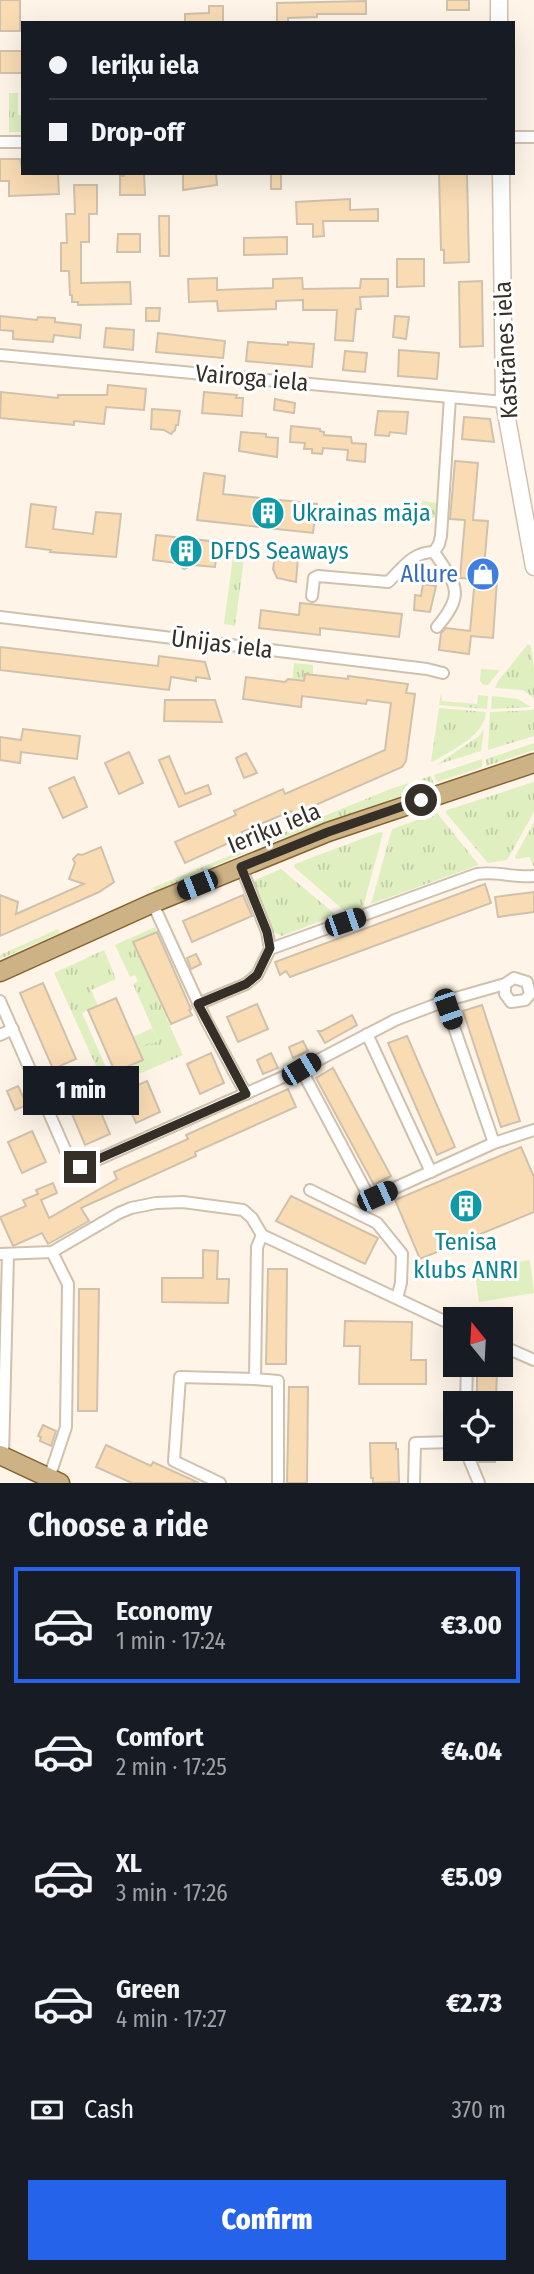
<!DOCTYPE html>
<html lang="en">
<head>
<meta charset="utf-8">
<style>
  :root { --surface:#171b24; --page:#20242c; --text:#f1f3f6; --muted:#9ea1a6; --line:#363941; --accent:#2563eb }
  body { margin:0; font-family:"Fira Sans Condensed",sans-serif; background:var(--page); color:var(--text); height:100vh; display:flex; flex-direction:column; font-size:26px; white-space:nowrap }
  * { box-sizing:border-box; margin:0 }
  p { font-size:23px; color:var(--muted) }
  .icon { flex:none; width:38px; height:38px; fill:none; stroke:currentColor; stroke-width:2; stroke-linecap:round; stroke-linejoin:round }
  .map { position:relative; height:1483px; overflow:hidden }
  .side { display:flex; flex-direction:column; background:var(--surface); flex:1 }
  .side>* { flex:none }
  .guide { position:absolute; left:21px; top:21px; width:494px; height:154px; border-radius:0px; box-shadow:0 7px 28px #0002; display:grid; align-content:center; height:154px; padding:0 28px; background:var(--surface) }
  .needle { width:46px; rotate:342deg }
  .controls { position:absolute; left:443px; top:1307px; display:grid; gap:14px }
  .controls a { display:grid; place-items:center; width:70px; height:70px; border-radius:0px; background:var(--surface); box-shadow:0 7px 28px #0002; font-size:35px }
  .end { position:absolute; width:32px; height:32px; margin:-16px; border:9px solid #352f27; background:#fff; box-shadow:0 0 0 4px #fff }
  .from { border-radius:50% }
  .bubble { position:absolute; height:49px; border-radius:0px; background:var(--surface); box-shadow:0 7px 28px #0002; font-size:23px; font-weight:800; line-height:49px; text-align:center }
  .car { position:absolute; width:21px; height:42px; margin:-21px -10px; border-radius:9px; box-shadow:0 0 5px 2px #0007; background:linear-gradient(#222 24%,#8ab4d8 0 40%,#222 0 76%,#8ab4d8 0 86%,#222 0) }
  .guide b { display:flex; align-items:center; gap:24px; height:66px; font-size:26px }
  .guide b+b { border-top:2px solid var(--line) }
  .guide i { width:18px; height:18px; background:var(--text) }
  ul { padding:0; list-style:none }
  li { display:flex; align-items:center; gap:21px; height:116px; margin:0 14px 10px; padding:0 14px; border:4px solid transparent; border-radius:0px }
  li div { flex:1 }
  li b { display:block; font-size:26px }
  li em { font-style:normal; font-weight:800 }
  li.selected { border-color:var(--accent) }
  li>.icon { width:63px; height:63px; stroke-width:1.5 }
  h2 { padding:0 28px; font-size:32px; line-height:84px }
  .pay { display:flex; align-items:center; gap:18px; height:77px; padding:0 28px; font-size:26px }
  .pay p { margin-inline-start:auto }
  .cta { display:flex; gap:14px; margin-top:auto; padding:14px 28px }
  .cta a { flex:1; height:80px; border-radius:0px; background:var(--accent); color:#fff; font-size:28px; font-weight:800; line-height:80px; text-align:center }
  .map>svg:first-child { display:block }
</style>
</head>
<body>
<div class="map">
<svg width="534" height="1483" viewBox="0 0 534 1483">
  <defs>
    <pattern id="grass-tufts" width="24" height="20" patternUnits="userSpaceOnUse" patternTransform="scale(1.75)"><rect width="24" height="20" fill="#dfefc0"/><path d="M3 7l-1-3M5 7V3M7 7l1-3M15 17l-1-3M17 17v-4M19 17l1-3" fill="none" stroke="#c0cda5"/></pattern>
    <pattern id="park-crowns" width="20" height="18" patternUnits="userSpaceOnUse" patternTransform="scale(1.75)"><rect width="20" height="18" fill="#dfefc0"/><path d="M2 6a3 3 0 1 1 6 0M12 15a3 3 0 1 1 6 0" fill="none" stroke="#c0cda5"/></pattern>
  </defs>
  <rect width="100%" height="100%" fill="#fef5e8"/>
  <g fill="url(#grass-tufts)">
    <path d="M9,93h9v22h5v17h-14z"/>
    <path d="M234,549l11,2 -10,75 -11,-2z"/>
    <path d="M528,644l3,2 3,23v29l-11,-8 -28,-2 3,-7z"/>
    <path d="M294,663l19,2v10l-9,9 -12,-1z"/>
    <path d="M481,669l19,1 -12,15h-5l-3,-4z"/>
    <path d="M441,692l1,9 35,3 1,-9 10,1 -1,13 -48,-4z"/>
    <path d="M492,696l26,3 13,8 -40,2z"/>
    <path d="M439,708l47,4c-1,24 -35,38 -53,50l-2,-1z"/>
    <path d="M534,710v26l-46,14 2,-38z"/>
    <path d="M484,729l-3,22 -45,14 43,-29z"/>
    <path d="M534,743v7l-48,16v-7z"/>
    <path d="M482,759v8l-45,15 -3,-7z"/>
    <path d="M431,776l3,8 -171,61 -4,-2 131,-54z"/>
    <path d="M534,782v30l-27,48 -19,3 -42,-50 1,-3z"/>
    <path d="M437,813l42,52 -108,39 21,-75z"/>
    <path d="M534,822v45l-5,-10 -13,2 -1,-2z"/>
    <path d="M380,832l3,1 -20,74 -16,6 -53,-46 1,-3z"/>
    <path d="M248,848l-1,4 -92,39 -3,-3z"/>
    <path d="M281,869l55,46 -54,21 -8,-4 -21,-48 2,-4z"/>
    <path d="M155,927l2,5 -24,11 50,112 -77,33 -52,-115 50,-23 12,29 -25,11 7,16 -16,7 27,61 34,-14 -9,-24 6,-2 5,12 13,-5 -25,-57 5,-3 -3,-6 -5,2 -15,-32z"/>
    <path d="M58,929l2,4 -60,26v-4z"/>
  </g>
  <g fill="url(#park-crowns)">
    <path d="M422,501l15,2 -1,15 -16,-1z"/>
    <path d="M152,1028l6,13 -13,5 -5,-12z"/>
  </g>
  <path fill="#dfefc0" d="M530,1260l4,33 -55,9 -5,-34z"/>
  <g fill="#f9dcb4" stroke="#d0c1ac" stroke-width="2">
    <rect x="0" y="0" width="20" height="31"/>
    <rect x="447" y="0" width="22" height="10"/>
    <path d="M366,1v13h-49v3l-29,1v5h-11v-20z"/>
    <path d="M209,6h14v17h-38v-9l24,-1z"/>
    <rect x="0" y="51" width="23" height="22"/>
    <path d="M0,159h20l3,14h35l1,21 -50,2v-15h-9z"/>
    <path d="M124,173h20l1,22h-25v-19h4z"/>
    <path d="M183,173h33l1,12 -34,5z"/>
    <rect x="271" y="173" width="10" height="16"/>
    <path d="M439,173h28l2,89 -25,1v-13h-3z"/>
    <path d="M74,185h23v29h-8v28h-8v41l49,-1 1,22 -53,1v-3h-6v-7h-2l-1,-24h-8v-28h6l-1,-29h9z"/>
    <path d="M350,199v11l28,-1v12h-55l1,15 -11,1v-13h-16l-1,-22z"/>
    <path d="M159,216h10v40h-9z"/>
    <path d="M118,234h22v18h-23z"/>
    <path d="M287,237v17l-43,1v-17z"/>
    <path d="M397,259h27v27l-27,1z"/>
    <path d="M217,278v12l56,-2v-9l29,-1 1,11 57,-1 1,-9h27v17l-28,1 1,12h-5l-3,32 -18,-1 2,-30h-34v-10l-27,1v8l-58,2 -1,-10 -28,1 -1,-23z"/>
    <path d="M482,281l1,65 -23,1 -1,-65z"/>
    <path d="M146,308h14l-1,13h-13z"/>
    <path d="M0,316l37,4 1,-3 17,1v4l26,3 -1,13 -26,-3 -1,7 -40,-3v-8l-13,-1z"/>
    <path d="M395,316l14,1 -3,22 -13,-2z"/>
    <path d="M106,328l28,2 -1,20 -29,-3z"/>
    <path d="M158,333l67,8 -2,17 -67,-6z"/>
    <path d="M248,342l40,3v-3l26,2 -2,23 -66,-6z"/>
    <path d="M399,350l40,3 -2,26 -39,-3z"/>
    <path d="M345,351l22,2 -2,19 -22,-2z"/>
    <path d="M108,385l38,4 -2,21 -38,-3 -2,17 -30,-3v4l-74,-7 1,-26 57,6v-3h49z"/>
    <path d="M204,392l33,3 -1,3h7l-1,18 -40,-3z"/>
    <path d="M275,399l20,4 -1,10 -20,-3z"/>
    <path d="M152,409l28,2 -2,14h-2l-1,5 -4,4 -7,-4 -13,-1z"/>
    <path d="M378,411l30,1 -2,22 -16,-2 -1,4 -14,-1z"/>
    <path d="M464,417l26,2 4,23 -32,-3z"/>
    <path d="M291,426l29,3v2l4,1v3l27,2 1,6 14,1 -1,18 -18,-2 1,-10 -25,-2 -1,6 -10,-1v-4h-8l1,-6 -15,-1z"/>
    <path d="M241,432l25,2v3l12,1 -1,19 -38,-6z"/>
    <path d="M455,461l23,2 -5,57 15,1 -5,58 14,1 -4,58 -22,-2 -2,18 -30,-4 2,-17 5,-5 24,3 5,-52 -15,-1 5,-58 -15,-1z"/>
    <path d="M204,473l21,3 -2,18 94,10 -4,29 -116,-13z"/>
    <path d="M31,504l25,3 -3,22 40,5 3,-22 25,2 -5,43 -66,-5 1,-2 -25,-3z"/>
    <path d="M156,535l62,7 -3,25 -22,-2 -9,4 -8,-6 -23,-3z"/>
    <path d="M275,556l23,2 -2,24 -19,-4 -4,-9z"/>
    <path d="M423,584l13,2 -6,26 -16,-2 1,-15 6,1z"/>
    <path d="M300,603l102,11 -3,23 -79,-9v7l-61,-7 2,-18 38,5z"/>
    <path d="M0,647l158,19 1,-10 46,6 5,17 -14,-2v4l-25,-4 -2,13 -169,-20z"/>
    <path d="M305,674l43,5v-3l60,8 -2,9 9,1 -9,67 -4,6 -109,48 -2,-4 -49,21 2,4 -59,27 -10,-21 61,-27 -2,-4 49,-22 2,5 100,-44 6,-47 -24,-3 -1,4 -64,-8 -1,11 -58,-8 3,-22 39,5 3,-3 16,2z"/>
    <path d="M165,700h50l7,22 -58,-1z"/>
    <path d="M23,729l57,7 -3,23 -56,-7 -1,11 -20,-3v-23l21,3z"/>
    <path d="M129,752l14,31 -24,11 -14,-31z"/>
    <path d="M246,753l11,20 -13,5 -8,-20z"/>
    <path d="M169,756l16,38 23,-9 3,9 -32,13 -20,-47z"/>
    <path d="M74,777l13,30 -24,11 -14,-30z"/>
    <path d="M101,847l13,35 -15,10 -99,44v-41l18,7 -2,12 68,-30 -15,-5 6,-16 -2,-4 5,-5 4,1z"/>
    <path d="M485,884l6,19 -201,74 -4,-6 -6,4 -5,-13z"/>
    <path d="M534,892v20l-36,5 -3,-20z"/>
    <path d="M243,895l9,21 -60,26 -9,-21z"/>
    <path d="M157,932l34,77 -2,1 3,5 -21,9 -38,-82z"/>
    <path d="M196,954l5,10 -10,5 -4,-11z"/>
    <path d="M43,983l33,76 -23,10 -33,-76z"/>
    <path d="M116,998l27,62 -28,12 -27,-62z"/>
    <path d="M257,1004l11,25 -30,13 -11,-25z"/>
    <path d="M482,1005l38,116 -19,6 -38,-116z"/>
    <path d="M352,1015l5,10 -32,18 -7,-12h4z"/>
    <path d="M407,1036l48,111 -18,8 -49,-112z"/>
    <path d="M303,1041l5,10 -15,7 -4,-11z"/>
    <path d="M211,1053l13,30 -24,11 -13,-30z"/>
    <path d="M271,1053l7,15 -15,6 -6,-14z"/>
    <path d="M333,1068l58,108 -17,9 -58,-107z"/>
    <path d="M147,1081l13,31 -24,11 -14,-31z"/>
    <path d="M18,1086l9,19 -12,5 -8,-19z"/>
    <path d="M288,1089l8,18 -101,45 1,4 -115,52 8,13 -41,23 -6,-11 -29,13 -13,-29 26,-11 -3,-6 15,-6 -2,-4 17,-7 4,10 -16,7 8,18 68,-39 -3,-7 74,-33 -2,-4z"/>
    <path d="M97,1103l13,31 -25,11 -13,-31z"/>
    <path d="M32,1131l14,31 -24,11 -14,-31z"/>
    <path d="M521,1147l13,30v35l-114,47 -25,-59z"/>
    <path d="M291,1196l87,42 -13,26 -89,-43z"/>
    <path d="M203,1250l15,1 -1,28h12l-1,24 -66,-1v-24h41z"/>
    <path d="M268,1269h19l-1,95h-20z"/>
    <path d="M79,1289h20l-2,122h-19z"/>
    <path d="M345,1321l67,1 -1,38h15v24h-67l1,-38h-16z"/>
    <path d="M477,1367h20l-1,37h-19z"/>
    <path d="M289,1387h19l-1,96h-20z"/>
    <path d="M43,1425l13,6 -5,15 -11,-5 1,-4 -3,-1z"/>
    <path d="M370,1443h26v6h2l1,33 -26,1v-5h-2z"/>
    <path d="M106,1445l45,21 2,-4 46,21h-67l-36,-16z"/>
    <path d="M476,1449h19v13h-16z"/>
  </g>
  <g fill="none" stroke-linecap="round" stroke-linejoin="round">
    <defs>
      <g id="street">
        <path d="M513,137h21"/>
        <path d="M0,142h23"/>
        <path d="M0,355l504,47"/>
        <path d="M312,596l2,-18 4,-2 70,6c15,-14 24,-30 46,-30"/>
        <path d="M0,617l427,52 16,4"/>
        <path d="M437,627c29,-34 19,-42 -3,-75l5,-8 2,-8 9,-139"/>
        <path d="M153,904l53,116 40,74"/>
        <path d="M270,949l207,-75c20,-3 37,4 57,2"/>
        <path d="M0,1001l74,169 227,-101 94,-49 50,-19 60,-17 9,-6 13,4 3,12 -5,6 -14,2 -6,-8v-10"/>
        <path d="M445,1001l49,142"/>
        <path d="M198,1004l48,-20 11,-9 13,-26 -3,-17 -26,-65"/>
        <path d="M367,1034l64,138"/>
        <path d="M0,1035l13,-6"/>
        <path d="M301,1069l66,124 10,3 117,-53 40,-13"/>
        <path d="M310,1190l67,33 25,31 -1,29 -4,15"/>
        <path d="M262,1235l-5,12 -2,132 23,2v102"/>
        <path d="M0,1254l52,-2 67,-39 12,-5 25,-5 27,-1 60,8 9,8 10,17 193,91"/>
        <path d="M500,1345l34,15"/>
        <path d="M466,1404l1,-39"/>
        <path d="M465,1449l14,34"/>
        <path d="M3,1456l5,-202"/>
        <path d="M49,1478l17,-51 2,-143 -16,-32"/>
        <path d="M220,1483l-46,-22 6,-84 75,2"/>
        <path d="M414,1483l1,-40 40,-1"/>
      </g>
      <g id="secondary">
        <path d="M499,0v23"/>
        <path d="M501,173l3,229 30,165"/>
      </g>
      <g id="primary">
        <path d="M0,972l151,-68 177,-72 206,-69"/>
        <path d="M0,1455l60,28"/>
      </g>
    </defs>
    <use href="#street" stroke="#d0c1ac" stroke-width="14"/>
    <use href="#secondary" stroke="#d0c1ac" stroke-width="19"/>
    <use href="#primary" stroke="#826331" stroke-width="21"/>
    <use href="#street" stroke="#fff" stroke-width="10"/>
    <use href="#secondary" stroke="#fff" stroke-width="16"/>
    <use href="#primary" stroke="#cdb286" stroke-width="18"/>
  </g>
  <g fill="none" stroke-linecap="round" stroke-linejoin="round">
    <path stroke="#352f27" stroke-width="9" d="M80,1167l166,-73 -48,-90 48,-20 11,-9 13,-27 -3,-16 -26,-65 87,-35 93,-32"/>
  </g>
  <defs>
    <symbol id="building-disc" viewBox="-11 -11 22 22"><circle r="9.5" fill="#0f9aa8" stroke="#fff"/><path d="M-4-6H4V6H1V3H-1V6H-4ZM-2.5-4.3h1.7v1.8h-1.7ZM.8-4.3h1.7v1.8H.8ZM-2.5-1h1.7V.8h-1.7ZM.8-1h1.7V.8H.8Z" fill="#fff"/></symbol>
    <symbol id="shop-disc" viewBox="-11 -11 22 22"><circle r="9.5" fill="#3f7fe0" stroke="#fff"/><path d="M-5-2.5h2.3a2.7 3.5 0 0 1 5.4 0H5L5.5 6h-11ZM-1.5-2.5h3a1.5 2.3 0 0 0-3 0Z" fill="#fff"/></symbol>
  </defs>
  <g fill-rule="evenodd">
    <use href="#building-disc" x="249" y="494" width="38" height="38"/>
    <use href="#building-disc" x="167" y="532" width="38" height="38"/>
    <use href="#shop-disc" x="464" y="555" width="38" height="38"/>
    <use href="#building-disc" x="447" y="1187" width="38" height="38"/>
  </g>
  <g text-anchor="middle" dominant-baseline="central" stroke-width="6" stroke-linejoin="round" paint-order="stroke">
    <g font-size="24" fill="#352f27" stroke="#fff">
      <text transform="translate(506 350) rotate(-93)">Kastrānes iela</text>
      <text transform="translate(252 378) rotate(5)">Vairoga iela</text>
      <text transform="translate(222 644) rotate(7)">Ūnijas iela</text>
      <text transform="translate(274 828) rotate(-22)">Ieriķu iela</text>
    </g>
    <g font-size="24" fill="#0d838f" stroke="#fff" text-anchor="start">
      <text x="292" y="513">Ukrainas māja</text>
      <text x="210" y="551">DFDS Seaways</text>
      <text x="466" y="1242" text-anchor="middle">Tenisa<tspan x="466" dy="28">klubs ANRI</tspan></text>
    </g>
    <g font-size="24" fill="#366cbe" stroke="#fff" text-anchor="end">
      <text x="458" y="574">Allure</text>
    </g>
  </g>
</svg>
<div class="controls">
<a><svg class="needle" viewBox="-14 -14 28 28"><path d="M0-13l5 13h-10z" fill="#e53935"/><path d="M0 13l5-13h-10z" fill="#9ea1a6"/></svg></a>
<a><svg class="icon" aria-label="locate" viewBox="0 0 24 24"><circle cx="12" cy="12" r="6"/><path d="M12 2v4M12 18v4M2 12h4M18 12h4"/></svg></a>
</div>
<i class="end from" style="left:421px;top:800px"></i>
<i class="end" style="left:80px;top:1167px"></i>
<div class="bubble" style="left:23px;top:1066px;width:116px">1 min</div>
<i class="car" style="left:197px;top:885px;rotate:248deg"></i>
<i class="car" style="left:345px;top:922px;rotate:71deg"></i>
<i class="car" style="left:448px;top:1009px;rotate:161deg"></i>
<i class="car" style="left:301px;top:1069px;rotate:59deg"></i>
<i class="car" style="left:377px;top:1196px;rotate:66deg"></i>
<div class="guide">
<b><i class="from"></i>Ieriķu iela</b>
<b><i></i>Drop-off</b>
</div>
</div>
<section class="side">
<h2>Choose a ride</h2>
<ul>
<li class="selected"><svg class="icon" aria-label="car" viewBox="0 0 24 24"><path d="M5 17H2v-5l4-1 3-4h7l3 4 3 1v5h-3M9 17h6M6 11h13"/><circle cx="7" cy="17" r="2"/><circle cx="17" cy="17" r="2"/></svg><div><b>Economy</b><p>1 min · 17:24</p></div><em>€3.00</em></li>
<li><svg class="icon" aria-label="car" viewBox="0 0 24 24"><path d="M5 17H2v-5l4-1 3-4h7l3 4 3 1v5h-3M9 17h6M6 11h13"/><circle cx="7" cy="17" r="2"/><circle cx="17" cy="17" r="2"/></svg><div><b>Comfort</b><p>2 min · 17:25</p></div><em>€4.04</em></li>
<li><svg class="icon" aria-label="car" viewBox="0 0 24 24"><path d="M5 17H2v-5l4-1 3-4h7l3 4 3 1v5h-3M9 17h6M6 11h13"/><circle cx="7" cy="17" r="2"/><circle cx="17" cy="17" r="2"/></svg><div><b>XL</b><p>3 min · 17:26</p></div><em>€5.09</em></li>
<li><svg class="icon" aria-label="car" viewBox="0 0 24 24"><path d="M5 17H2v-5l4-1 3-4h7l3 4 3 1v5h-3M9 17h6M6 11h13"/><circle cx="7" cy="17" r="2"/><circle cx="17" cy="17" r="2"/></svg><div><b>Green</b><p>4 min · 17:27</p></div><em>€2.73</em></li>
</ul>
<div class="pay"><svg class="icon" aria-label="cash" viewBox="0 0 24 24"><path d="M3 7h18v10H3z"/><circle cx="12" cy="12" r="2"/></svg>Cash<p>370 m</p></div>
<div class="cta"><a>Confirm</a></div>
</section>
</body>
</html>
